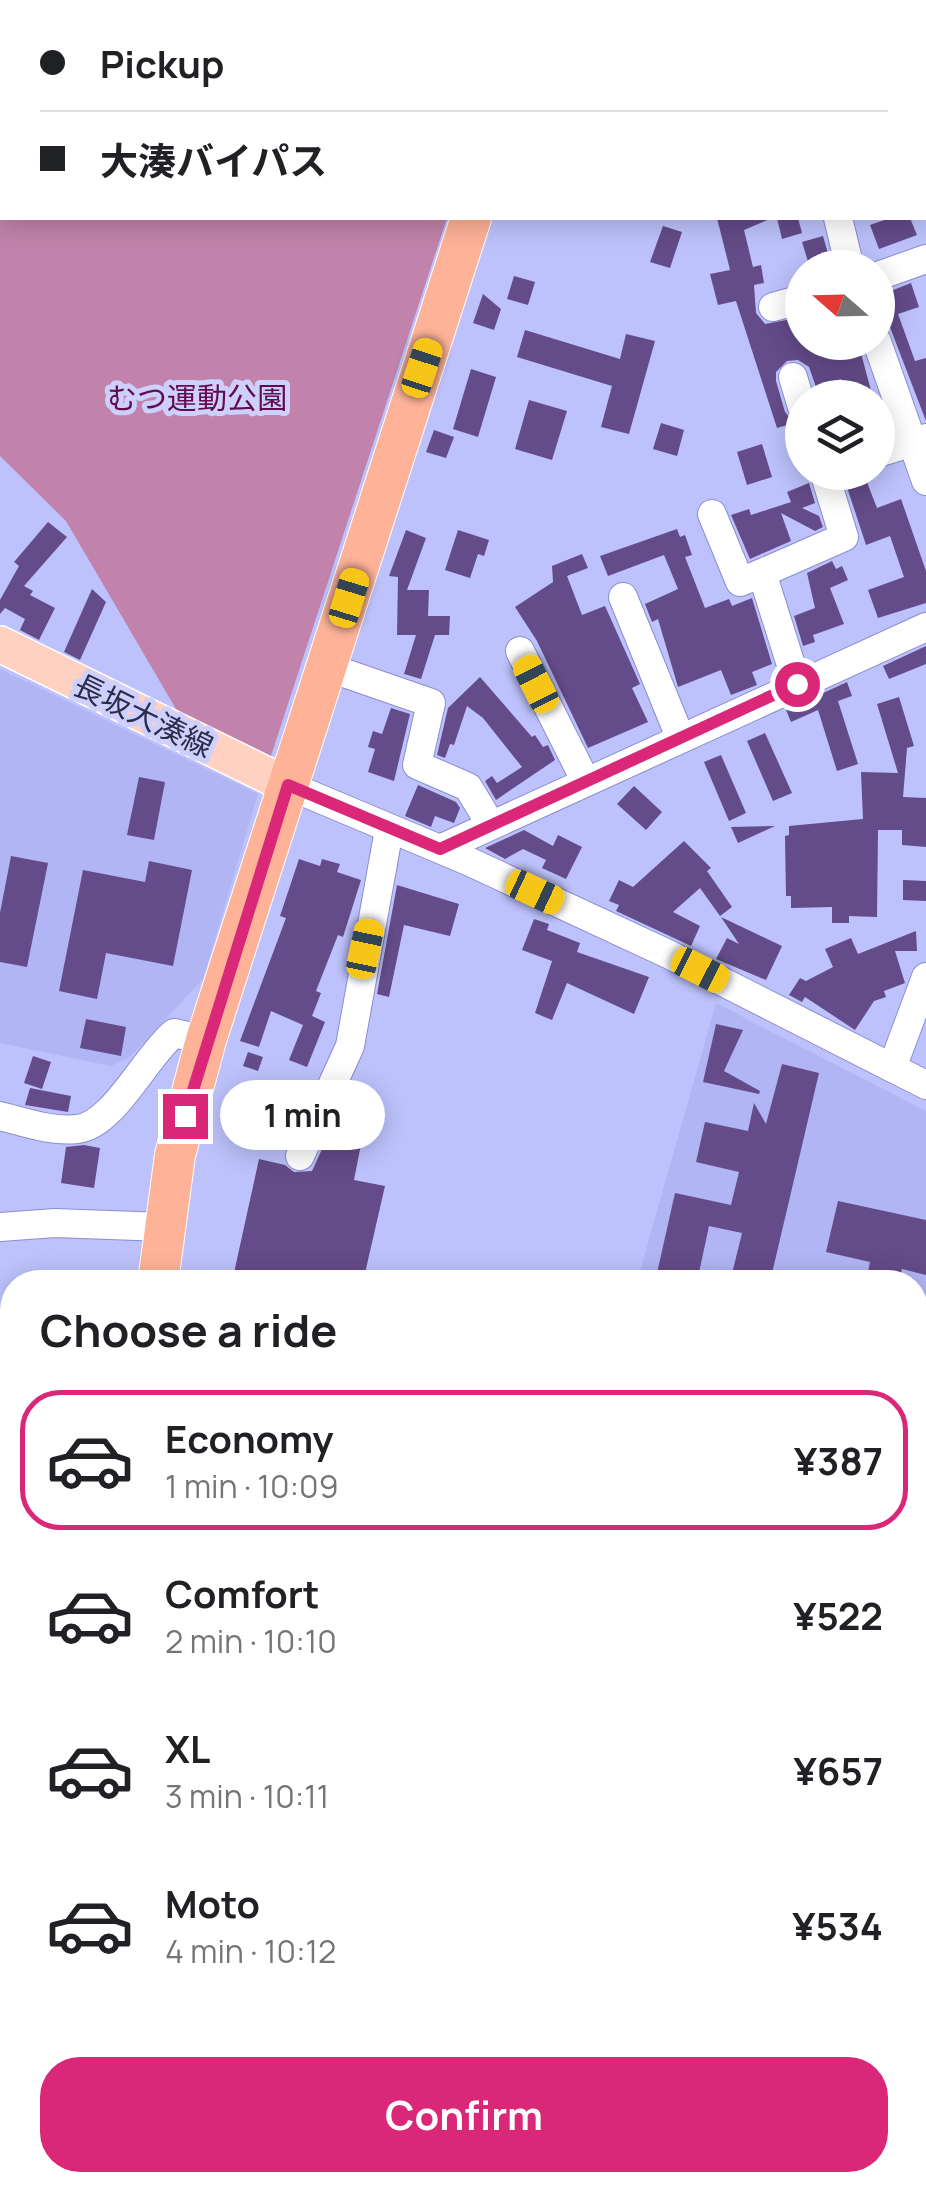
<!DOCTYPE html>
<html lang="en">
<head>
<meta charset="utf-8">
<style>
  :root { --surface:#fff; --page:#f6f6f6; --text:#202124; --muted:#757577; --line:#e0e0e0; --accent:#db2777 }
  body { margin:0; font-family:Manrope,"Noto Sans JP",sans-serif; background:var(--page); color:var(--text); height:100vh; display:flex; flex-direction:column; font-size:38px; white-space:nowrap }
  * { box-sizing:border-box; margin:0 }
  p { font-size:32px; color:var(--muted) }
  .icon { flex:none; width:55px; height:55px; fill:none; stroke:currentColor; stroke-width:2; stroke-linecap:round; stroke-linejoin:round }
  .map { position:relative; flex:1; overflow:hidden }
  .details { position:absolute; left:0px; top:1270px; width:928px; height:922px; display:flex; flex-direction:column; background:var(--surface); border-radius:40px 40px 0 0; box-shadow:0 5px 25px #0003 }
  .details>* { flex:none }
  .hud { position:absolute; left:0px; top:0px; width:928px; height:220px; box-shadow:0 5px 25px #0003; display:grid; align-content:center; height:220px; padding:0 40px; background:var(--surface) }
  .needle { width:65px; rotate:290deg }
  .fabs { position:absolute; left:785px; top:250px; display:grid; gap:20px }
  .fabs a { display:grid; place-items:center; width:110px; height:110px; border-radius:50%; background:var(--surface); box-shadow:0 5px 25px #0003; font-size:50px }
  .end { position:absolute; width:45px; height:45px; margin:-22px; border:12px solid #db2777; background:#fff; box-shadow:0 0 0 5px #fff }
  .from { border-radius:50% }
  .bubble { position:absolute; height:70px; border-radius:35px; background:var(--surface); box-shadow:0 5px 25px #0003; font-size:32px; font-weight:700; line-height:70px; text-align:center }
  .car { position:absolute; width:30px; height:60px; margin:-30px -15px; border-radius:12px; box-shadow:0 0 8px 2px #0007; background:linear-gradient(#f5c518 24%,#345 0 40%,#f5c518 0 76%,#345 0 86%,#f5c518 0) }
  .hud b { display:flex; align-items:center; gap:35px; height:95px; font-size:38px }
  .hud b+b { border-top:2px solid var(--line) }
  .hud i { width:25px; height:25px; background:var(--text) }
  ul { padding:0; list-style:none }
  li { display:flex; align-items:center; gap:30px; height:140px; margin:0 20px 15px; padding:0 20px; border:5px solid transparent; border-radius:40px }
  li div { flex:1 }
  li b { display:block; font-size:38px }
  li em { font-style:normal; font-weight:700 }
  li.selected { border-color:var(--accent) }
  li>.icon { width:90px; height:90px; stroke-width:1.5 }
  h2 { padding:0 40px; font-size:45px; line-height:120px }
  .action { display:flex; gap:20px; margin-top:auto; padding:20px 40px }
  .action a { flex:1; height:115px; border-radius:40px; background:var(--accent); color:#fff; font-size:40px; font-weight:700; line-height:115px; text-align:center }
  .map>svg:first-child { display:block }
</style>
</head>
<body>
<div class="map">
<svg width="926" height="2191" viewBox="0 0 926 2191">
  <rect width="100%" height="100%" fill="#bdc2fc"/>
  <g fill="#b1b5f4">
    <path d="M0,669l258,125 -55,185 -73,78 -19,9 -111,-23z"/>
    <path d="M716,1003l210,108v706l-11,2v-537h-278z"/>
  </g>
  <g fill="#c183ab">
    <path d="M0,0h517l-515,2v216h445l-178,544 -86,-41 -117,-200 -66,-65z"/>
    <path d="M926,1345v443l-11,-2v-401z"/>
  </g>
  <path fill="#cd70ae" d="M12,1901v134l-12,2v-135z"/>
  <g fill="none" stroke-linecap="round" stroke-linejoin="round">
    <g stroke="#6261bd" stroke-width="32">
      <path d="M915,1862l11,-2"/>
      <path d="M0,1989h12"/>
    </g>
  </g>
  <g fill="#644b89">
    <path d="M717,218h55l-28,12 9,37 8,-2 3,18 -10,2 2,28 9,11 37,-7v25h56l15,56h-25l-7,-19 -25,8 -7,-20 -11,-7 -11,1 -11,11v9l9,31 9,11 -17,5 -41,-127 -18,4 -8,-31 20,-4z"/>
    <path d="M777,218h21l4,15 -20,6z"/>
    <path d="M890,218h20l7,17 -38,14 -9,-24z"/>
    <path d="M663,226l19,6 -12,36 -20,-6z"/>
    <path d="M823,236l9,32h-22l-8,-26z"/>
    <path d="M514,276l21,6 -7,23 -21,-6z"/>
    <path d="M911,283l8,24 -21,7 17,47 11,-3v63l-48,-125z"/>
    <path d="M483,294l18,15 -7,21 -21,-7z"/>
    <path d="M525,330l95,29 6,-25 29,7 -26,93 -28,-7 11,-41 -95,-29z"/>
    <path d="M471,369l25,8 -18,60 -25,-8z"/>
    <path d="M529,400l38,11 -15,49 -37,-11z"/>
    <path d="M661,423l23,7 -7,26 -24,-7z"/>
    <path d="M434,430l20,7 -8,21 -20,-6z"/>
    <path d="M762,444l10,33 -25,8 -10,-33z"/>
    <path d="M842,472h21l14,36 24,-9 25,72v32l-48,15 -10,-28 36,-13 -14,-41 -24,9z"/>
    <path d="M809,483l6,20 -13,5 17,8 4,11 -8,4 -34,-18 10,28 -41,18 -19,-44 18,-6 2,6 40,-13 -4,-10z"/>
    <path d="M48,522l19,15 -43,49 9,5 -3,4 25,13 -16,32 -19,-10 5,-11 -20,-11 -5,6v-14l19,-34 -5,-4z"/>
    <path d="M677,529l3,8 5,-2 7,20 -7,2 20,51 24,-9 3,7 20,-8 20,66 -20,8 5,13 -26,10 -10,-25 -43,17 -20,-68 -6,3 -7,-18 33,-15 -14,-34 -56,21 -8,-20z"/>
    <path d="M406,530l20,8 -19,52h22l-1,26h22l-1,19h-14l-14,44 -17,-5 12,-39h-19l1,-58 -9,-1z"/>
    <path d="M458,530l31,10 -5,16 -6,-2 -8,24 -25,-8z"/>
    <path d="M582,554l6,14 -21,8 15,39 23,-9 35,78 -8,4 16,34 -60,26 -51,-107 -22,-34 38,-25 -1,-16z"/>
    <path d="M832,561l4,8 6,-3 6,14 -18,8 14,36 -31,11 2,7 -12,4 -9,-30 21,-8 -8,-35z"/>
    <path d="M92,589l14,13 -26,58 -16,-8z"/>
    <path d="M926,646v18l-37,15 -6,-13z"/>
    <path d="M480,677l52,60 3,-2 8,12 5,-2 7,15 -59,40 -11,-19 7,-5 5,7 25,-16 -39,-49 -16,-12 -13,39 -4,-1 -5,14 -8,-3 11,-47z"/>
    <path d="M847,682l5,14 -14,5 20,63 -21,7 -19,-61 -27,12 -5,-12z"/>
    <path d="M899,697l15,49 -7,2 -4,49 23,1v49l-24,-2v-15h-24l-1,87 -28,-1v7h-17v-16l-41,1v-12h-5l-1,-60 4,-1v-9l74,-7 -2,-47 37,1 -21,-69z"/>
    <path d="M391,708l19,6 -16,67 -26,-9 7,-23 -7,-2 5,-16 9,3z"/>
    <path d="M765,733l27,60 -19,8 -26,-60z"/>
    <path d="M721,755l25,58 -17,8 -25,-59z"/>
    <path d="M139,777l26,5 -11,58 -27,-5z"/>
    <path d="M418,785l38,17 4,6 -6,15 -19,-7 -4,11 -26,-11z"/>
    <path d="M634,786l28,26 -16,18 -29,-26z"/>
    <path d="M775,826l-37,17 -7,-16z"/>
    <path d="M524,830l29,16 5,-11 24,12 -16,32 -24,-11 4,-8 -23,-11 -18,10 -20,-11z"/>
    <path d="M684,841l27,27 -4,3 25,36 -12,9 -20,-28 -27,24 27,14 -9,20 -75,-35 3,-6 -10,-4 10,-21 14,7z"/>
    <path d="M11,856l37,7 -21,104 -27,-5v-49z"/>
    <path d="M299,859l21,7 2,-7 18,5 -3,8 24,8 -18,57 -5,-2 -22,56 5,2 -9,23 13,6 -18,45 -18,-7 14,-35 -32,-14 -12,36 -19,-6 46,-123 -6,-2z"/>
    <path d="M149,861l43,9 -19,96 -67,-13 -9,46 -38,-8 24,-121 62,12z"/>
    <path d="M903,880l23,1v20l-23,-1z"/>
    <path d="M397,885l62,19 -9,32 -46,-11 -15,72 -12,-3z"/>
    <path d="M721,917l61,29 -16,34 -50,-21 11,-21 12,6z"/>
    <path d="M534,919l15,5 -2,6 33,13 -3,9 72,25 -15,37 -67,-31 -15,37 -17,-7 17,-52 -30,-11z"/>
    <path d="M916,931l1,20h-22l10,32 -21,8 2,6 -12,4 -19,29 -50,-33 -3,5 -13,-7 11,-17 6,3 27,-14 -8,-18 26,-11 7,16z"/>
    <path d="M86,1019l40,8 -5,29 -41,-8z"/>
    <path d="M716,1024l27,6 -19,41 36,20 -1,3 -56,-12z"/>
    <path d="M248,1052l15,5 -5,14 -15,-5z"/>
    <path d="M33,1056l18,6 -9,27 -18,-6z"/>
    <path d="M782,1064l37,9 -49,209h-40l12,-49 -33,-7 -12,56h-42l20,-89 56,12 8,-33 -43,-10 9,-40 43,9 6,-28 12,21z"/>
    <path d="M351,1086l27,8 -9,31 -4,-1 -11,56 31,6 -22,96h-131l27,-123 26,6 9,7 18,-1 15,-33 9,2z"/>
    <path d="M30,1088l41,8 -3,16 -43,-7z"/>
    <path d="M249,1090l23,8 -11,32 -23,-8z"/>
    <path d="M84,1145l16,3 -6,40 -33,-5 5,-36z"/>
    <path d="M838,1201l88,19v55l-24,-6 -3,13h-33l4,-20 -44,-10z"/>
  </g>
  <g fill="none" stroke-linecap="round" stroke-linejoin="round">
    <defs>
      <g id="minor">
        <path d="M925,49h1"/>
        <path d="M838,218l12,50"/>
        <path d="M878,276l48,-17"/>
        <path d="M773,307l29,-8"/>
        <path d="M877,342l49,139"/>
        <path d="M793,377l9,30"/>
        <path d="M878,453l48,-15"/>
        <path d="M712,514l28,68 22,-9"/>
        <path d="M623,597l57,140"/>
        <path d="M520,651l65,129"/>
        <path d="M327,667l104,36 -14,62 51,22 23,38"/>
        <path d="M797,684l-35,-111 82,-36 -20,-65"/>
        <path d="M287,785l181,76 200,93 258,131"/>
        <path d="M440,849l486,-222"/>
        <path d="M892,1068l34,-91"/>
        <path d="M0,1116c24,6 52,16 77,13 36,-3 68,-72 97,-96l32,7"/>
        <path d="M300,1156l50,-110 39,-216"/>
        <path d="M0,1227l55,-4 109,4"/>
        <path d="M0,1411l12,3"/>
        <path d="M0,1503l12,29"/>
        <path d="M0,1611l12,-6"/>
        <path d="M0,1731l12,17"/>
        <path d="M915,1807l11,-1"/>
        <path d="M915,1956l11,-1"/>
        <path d="M0,2057l12,-2"/>
        <path d="M0,2126l12,47"/>
        <path d="M915,2130l11,-3"/>
        <path d="M144,2180l3,11"/>
        <path d="M278,2180l3,11"/>
        <path d="M787,2180l3,11"/>
      </g>
      <path id="major" d="M0,644l287,141"/>
      <g id="highway">
        <path d="M541,2v-2"/>
        <path d="M158,1282l17,-127 31,-115 265,-822"/>
        <path d="M440,2180l4,11"/>
      </g>
    </defs>
    <use href="#minor" stroke="#8a8dd2" stroke-width="30"/>
    <use href="#major" stroke="#fff" stroke-width="38"/>
    <use href="#highway" stroke="#fff" stroke-width="42"/>
    <use href="#minor" stroke="#fff" stroke-width="28"/>
    <use href="#major" stroke="#fed1c1" stroke-width="35"/>
    <use href="#highway" stroke="#feb398" stroke-width="40"/>
  </g>
  <g fill="none" stroke-linecap="round" stroke-linejoin="round">
    <path stroke="#db2777" stroke-width="12" d="M185,1116l103,-331 152,64 357,-165"/>
  </g>
  <g text-anchor="middle" dominant-baseline="central" stroke-width="10" stroke-linejoin="round" paint-order="stroke">
    <g font-size="30" fill="#630c4d" stroke="#cdd0fc">
      <text x="197" y="397">むつ運動公園</text>
    </g>
    <g font-size="30" fill="#2b2c48" stroke="#cdd0fc">
      <text transform="translate(144 715) rotate(26)">長坂大湊線</text>
    </g>
  </g>
</svg>
<div class="fabs">
<a><svg class="needle" viewBox="-14 -14 28 28"><path d="M0-13l5 13h-10z" fill="#e53935"/><path d="M0 13l5-13h-10z" fill="#757577"/></svg></a>
<a><svg class="icon" aria-label="layers" viewBox="0 0 24 24"><path d="M12 4l9 5-9 5-9-5zM3 14l9 5 9-5"/></svg></a>
</div>
<i class="end from" style="left:797px;top:684px"></i>
<i class="end" style="left:185px;top:1116px"></i>
<div class="bubble" style="left:220px;top:1080px;width:165px">1 min</div>
<i class="car" style="left:422px;top:368px;rotate:18deg"></i>
<i class="car" style="left:349px;top:598px;rotate:17deg"></i>
<i class="car" style="left:536px;top:684px;rotate:333deg"></i>
<i class="car" style="left:535px;top:892px;rotate:115deg"></i>
<i class="car" style="left:365px;top:949px;rotate:12deg"></i>
<i class="car" style="left:700px;top:970px;rotate:117deg"></i>
<div class="hud">
<b><i class="from"></i>Pickup</b>
<b><i></i>大湊バイパス</b>
</div>
<section class="details">
<h2>Choose a ride</h2>
<ul>
<li class="selected"><svg class="icon" aria-label="car" viewBox="0 0 24 24"><path d="M5 17H2v-5l4-1 3-4h7l3 4 3 1v5h-3M9 17h6M6 11h13"/><circle cx="7" cy="17" r="2"/><circle cx="17" cy="17" r="2"/></svg><div><b>Economy</b><p>1 min · 10:09</p></div><em>¥387</em></li>
<li><svg class="icon" aria-label="car" viewBox="0 0 24 24"><path d="M5 17H2v-5l4-1 3-4h7l3 4 3 1v5h-3M9 17h6M6 11h13"/><circle cx="7" cy="17" r="2"/><circle cx="17" cy="17" r="2"/></svg><div><b>Comfort</b><p>2 min · 10:10</p></div><em>¥522</em></li>
<li><svg class="icon" aria-label="car" viewBox="0 0 24 24"><path d="M5 17H2v-5l4-1 3-4h7l3 4 3 1v5h-3M9 17h6M6 11h13"/><circle cx="7" cy="17" r="2"/><circle cx="17" cy="17" r="2"/></svg><div><b>XL</b><p>3 min · 10:11</p></div><em>¥657</em></li>
<li><svg class="icon" aria-label="car" viewBox="0 0 24 24"><path d="M5 17H2v-5l4-1 3-4h7l3 4 3 1v5h-3M9 17h6M6 11h13"/><circle cx="7" cy="17" r="2"/><circle cx="17" cy="17" r="2"/></svg><div><b>Moto</b><p>4 min · 10:12</p></div><em>¥534</em></li>
</ul>
<div class="action"><a>Confirm</a></div>
</section>
</div>
</body>
</html>
